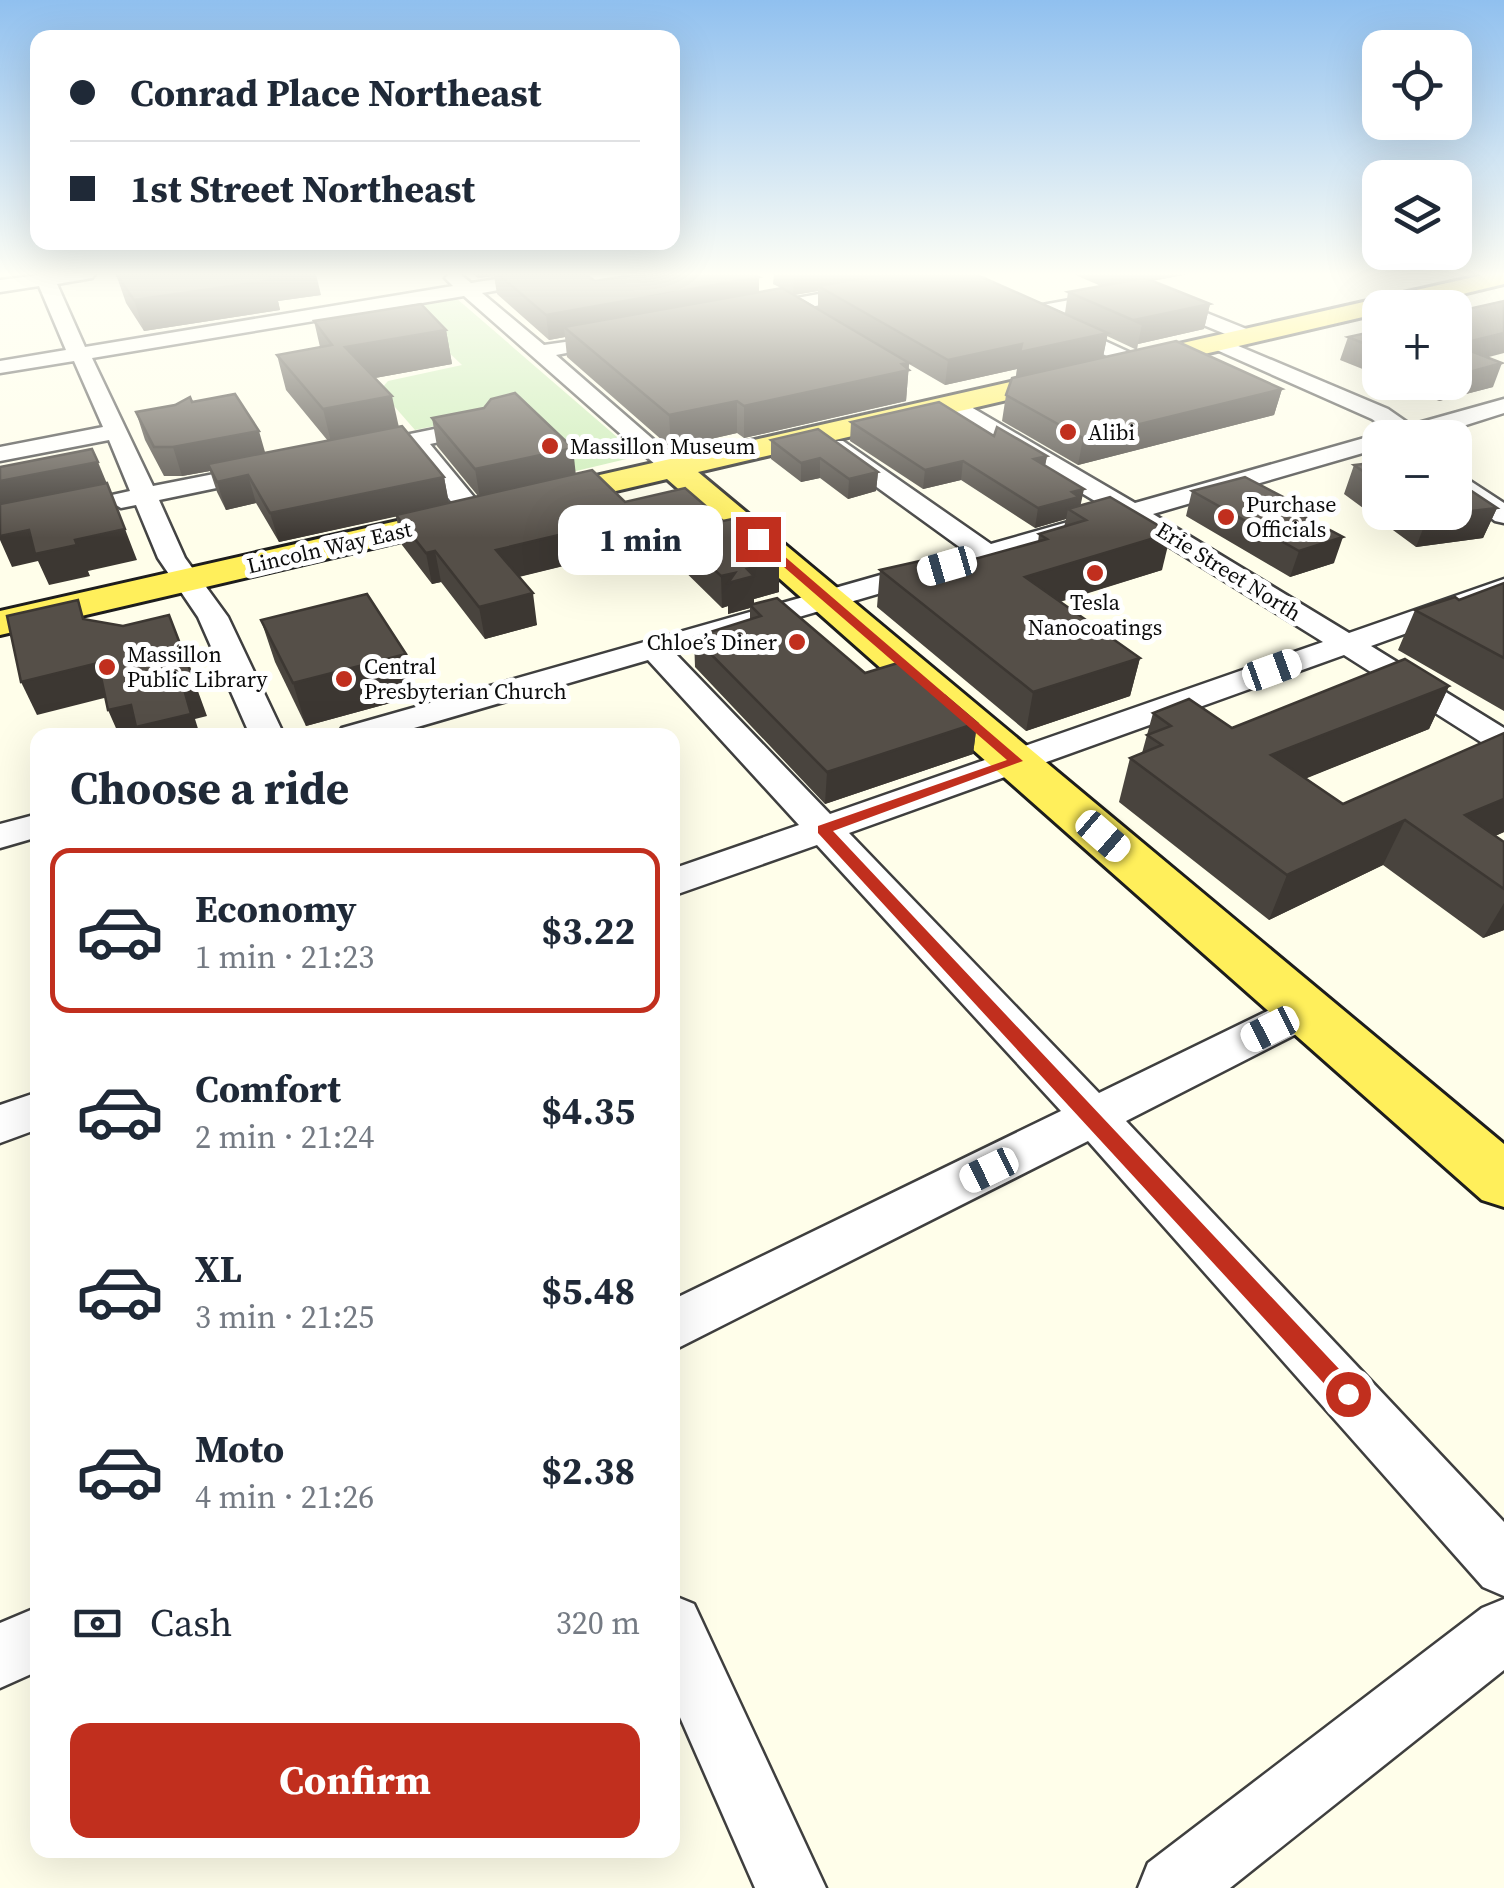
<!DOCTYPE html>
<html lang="en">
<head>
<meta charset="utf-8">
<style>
  :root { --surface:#fff; --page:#f6f6f7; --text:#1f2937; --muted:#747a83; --line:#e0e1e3; --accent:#c12f1e }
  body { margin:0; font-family:"Source Serif 4",serif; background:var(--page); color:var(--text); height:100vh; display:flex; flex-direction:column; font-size:38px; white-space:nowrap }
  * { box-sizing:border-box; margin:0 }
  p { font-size:32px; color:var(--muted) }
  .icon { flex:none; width:55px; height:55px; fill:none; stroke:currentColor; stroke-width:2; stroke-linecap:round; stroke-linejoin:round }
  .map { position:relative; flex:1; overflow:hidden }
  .panel { position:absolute; left:30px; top:728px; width:650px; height:1130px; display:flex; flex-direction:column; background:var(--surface); border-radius:20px; box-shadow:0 10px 40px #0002 }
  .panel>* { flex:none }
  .guide { position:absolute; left:30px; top:30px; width:650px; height:220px; border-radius:20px; box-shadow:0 10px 40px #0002; display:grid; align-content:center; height:220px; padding:0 40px; background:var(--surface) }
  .buttons { position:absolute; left:1362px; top:30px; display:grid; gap:20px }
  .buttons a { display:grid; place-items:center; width:110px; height:110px; border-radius:20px; background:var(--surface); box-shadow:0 10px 40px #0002; font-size:50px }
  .end { position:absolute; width:45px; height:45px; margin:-22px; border:12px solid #c12f1e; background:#fff; box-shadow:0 0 0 5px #fff }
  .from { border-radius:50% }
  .bubble { position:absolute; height:70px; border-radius:20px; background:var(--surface); box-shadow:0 10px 40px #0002; font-size:32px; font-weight:700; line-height:70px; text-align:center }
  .car { position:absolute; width:30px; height:60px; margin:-30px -15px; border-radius:12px; box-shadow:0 0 8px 2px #0007; background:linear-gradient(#fff 24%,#345 0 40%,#fff 0 76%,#345 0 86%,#fff 0) }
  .guide b { display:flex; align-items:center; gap:35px; height:95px; font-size:38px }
  .guide b+b { border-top:2px solid var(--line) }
  .guide i { width:25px; height:25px; background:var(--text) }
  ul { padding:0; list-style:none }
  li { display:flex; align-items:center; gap:30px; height:165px; margin:0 20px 15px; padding:0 20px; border:5px solid transparent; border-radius:20px }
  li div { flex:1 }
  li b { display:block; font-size:38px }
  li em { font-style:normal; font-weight:700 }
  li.selected { border-color:var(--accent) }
  li>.icon { width:90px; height:90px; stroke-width:1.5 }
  h2 { padding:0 40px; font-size:45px; line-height:120px }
  .pay { display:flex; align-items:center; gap:25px; height:110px; padding:0 40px; font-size:38px }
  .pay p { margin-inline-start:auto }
  .button { display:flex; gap:20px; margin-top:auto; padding:20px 40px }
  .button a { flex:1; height:115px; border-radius:20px; background:var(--accent); color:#fff; font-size:40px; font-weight:700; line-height:115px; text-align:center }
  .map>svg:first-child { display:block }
</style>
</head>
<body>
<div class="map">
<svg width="1504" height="1888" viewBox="0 0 1504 1888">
  <rect width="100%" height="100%" fill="#fffeea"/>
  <path fill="#c8ebb3" d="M456,298l183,158 -67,16 -64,-61 -93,19 -35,-40 8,-9 74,-16 -61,-58z"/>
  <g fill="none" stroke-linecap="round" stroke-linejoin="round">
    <defs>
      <g id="minor">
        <path d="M48,274h47l-3,4 -35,6 28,63 368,-61 -8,-8 4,-4h11l11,9 59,-9h41l-9,5 -80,14 62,52 84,-12v8l-72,14 130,113 -3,5h-18l-201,-177 -372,62 61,128 112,-22 12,7 -12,7 -106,22 26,58 43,59 56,118h-34l-52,-118 -40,-59 -22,-53 -15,3 -13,-8 4,-5 18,-4 -21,-51 -109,21v-14l103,-20 -29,-66 -74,12v-12l66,-11 -27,-64 -39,6v-12z"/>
        <path d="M930,274h38l-9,5 -207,39 -10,-6 10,-6z"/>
        <path d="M1142,287l112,45 3,4 -3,4h-14l-100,-41 -109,20 -10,-6 10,-6z"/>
        <path d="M1057,319l85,39 4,4 -11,6 -7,-2 -78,-37v-8z"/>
        <path d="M1217,337l171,72 23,16 93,-26v14l-79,25h-45v10l-227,66 196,119 155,-54v19l-133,48 133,82v24l-12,-3 -148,-94 -495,178 250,260 191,-93 15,-5 15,5 6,11 -6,11 -194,99 378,401v74l-21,-9 -395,-446 -416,210v-51l389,-189 -244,-266 -145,51v-27l127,-44 -151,-165 -258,75h-53l5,-7 623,-177 -138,-100 -4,-5 4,-5h16l148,103 119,-34 -167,-100 -3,-5 3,-5h16l176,103 254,-72 -17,-12 -162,-72 -3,-4zM1128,521l195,121 -493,172 -155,-161z"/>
        <path d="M479,420l12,7 -4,5 -57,12 58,70 -13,8 -9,-2 -58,-72 -47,10 -12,-7 12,-7z"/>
        <path d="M1455,471l49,32v20l-9,-2 -40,-31z"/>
        <path d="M38,814v23l-38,11v-24z"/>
        <path d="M38,1092v37l-38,14v-38z"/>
        <path d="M672,1595l22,9 132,284h-71l-83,-189z"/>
        <path d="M1504,1599v71l-274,218h-92l10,-25 334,-255z"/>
        <path d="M38,1607v64l-38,17v-65z"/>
      </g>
      <path id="major" d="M1487,274h17v10l-100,24h-24v5l-682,159 806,672v63l-22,-7 -815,-721 -667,156v-24z"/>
    </defs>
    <use href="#minor" stroke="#3f3f3f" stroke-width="5"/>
    <use href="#major" stroke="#1d1d1d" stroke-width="6"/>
    <use href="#minor" fill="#fff" fill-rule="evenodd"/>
    <use href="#major" fill="#ffef5b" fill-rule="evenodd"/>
  </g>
  <g fill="#49443e" fill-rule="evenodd">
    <path d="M116,274l205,21 -43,6 2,9 -136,21 -18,-28z"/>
    <path d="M473,274h112l10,7 164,11 22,-4 -8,-4 1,-10h201l90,39 3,-21 33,-6 -28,-12h116l-38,7 59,23 -6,25 -66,15 -1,6 145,39 -8,26 -196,50 -76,-44 4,-26 10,-18 1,-8 -72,16 -36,-21 -3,37 -162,37 -7,-5 -66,15 -104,-91 -2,-20 -16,3 -52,-46 -3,-18 -16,2zM818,291v17l-23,-13zM1107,336l30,14 -34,7z"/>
    <path d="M314,321l132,9 6,34 -77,14 23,49 46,50 5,26 29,-7 -41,-50 -5,-28 144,56 49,28 98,19 56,40v31l-25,7v5l111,69 74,25 38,25 -4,31 -148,50 -130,-137 -1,-30 56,-17v-12l-22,6v-8l-6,2 -57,-56 -19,5 -9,-9 -118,29 18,48 -52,14 -44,-57 -9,2 -30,-39 -6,-29 -117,26 -23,-39 -30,7 -9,-18 -7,-21 -28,5h-18l-19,-36 -9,-28 56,-10 73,51 63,-12 -42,-51 -9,-35 43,-8z"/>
    <path d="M1380,330v46l-40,-16 8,-23z"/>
    <path d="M1488,358l5,29 -54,14 -44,-19h60z"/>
    <path d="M851,422l143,14 53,20 -2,10 35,39 82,65 -102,32 80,56 -10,38 -104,35 -149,-124 3,-37 95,-11 63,-17 1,-8 25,-7 2,-8 -31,9 -74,-48 -38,9 -73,-48z"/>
    <path d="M771,440l107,32 -2,19 -28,8 -28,-21 -19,4 -30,-23z"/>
    <path d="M1380,462v50h75l42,-4 -14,30 -67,9 -72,-53 10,-29z"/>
    <path d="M1192,491l95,8 -3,7 50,57 -44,14 -104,-61z"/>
    <path d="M1504,583v128l-106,-61 17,-40 44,-10z"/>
    <path d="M261,620l145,34 10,42 -110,30 -31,-64z"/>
    <path d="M1449,686l-20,43 -123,49 37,26 161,-71v99l-9,4 9,6v88l-21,8 -100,-73 -114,55 -150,-118 11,-44 12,-5 11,-40 79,15z"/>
  </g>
  <g fill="#3c3732">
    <path d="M265,274h51l5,21 -43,6 2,9 -136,21 -10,-31z"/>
    <path d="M478,274h16v2l-16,2z"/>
    <path d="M794,274h118l-94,12v5l-25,4z"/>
    <path d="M1112,274h77l-80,15z"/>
    <path d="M759,277v25l-195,25 1,10 -16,3 -3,-25z"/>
    <path d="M1210,304l-6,25 -66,15 4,-20 -8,-4z"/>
    <path d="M446,330l6,34 -99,18 -8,-35z"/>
    <path d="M1108,333l-5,24 -87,20 1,-8 -72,16 3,-25 74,-16z"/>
    <path d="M1504,333v20l-49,13v-21z"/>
    <path d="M909,363l-3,38 -162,37v-32z"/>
    <path d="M1502,363l-9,24 -54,14 7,-19h9v-6z"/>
    <path d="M1282,389l-8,26 -196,50 5,-27z"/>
    <path d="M392,396l8,36 -68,14 -9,-37z"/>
    <path d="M737,401v32l-66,15 -2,-33z"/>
    <path d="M259,431l8,28 -59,5 2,7 -28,5 -9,-29z"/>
    <path d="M573,448l3,28 -96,22 -5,-29z"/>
    <path d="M1047,456l-4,18 -9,-15z"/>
    <path d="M820,458v20l-19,4v-19z"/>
    <path d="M963,461l-2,19 -38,9 2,-19z"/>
    <path d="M98,462l12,29 -110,16v-26z"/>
    <path d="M878,472l-2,19 -28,8 1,-20z"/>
    <path d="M248,475l8,28 -30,7 -9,-28z"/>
    <path d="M444,477l5,28 -170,37 -9,-29z"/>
    <path d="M1084,489l-4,19 -12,1 -2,10 -31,9 3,-20 34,-16z"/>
    <path d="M1497,508l-14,30 -67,9 12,-31z"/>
    <path d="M635,517l2,31 -136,33 -5,-31z"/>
    <path d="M663,522l2,30 -19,5 -2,-31z"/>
    <path d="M125,529l12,31 -49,11 2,5 -41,9 -11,-24 -26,6 -12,-27v-4l29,-6 46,10z"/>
    <path d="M1171,533l-9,37 -144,44 7,-37z"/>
    <path d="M1343,537l-9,26 -44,14 9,-26z"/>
    <path d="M435,551l6,31 -9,2 -6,-31z"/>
    <path d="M779,561v31l-25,7v8l-4,-2v3l-22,6v-8l-6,2 -1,-32z"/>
    <path d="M533,593l4,32 -52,14 -6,-32z"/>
    <path d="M406,654l10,42 -110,30 -13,-43z"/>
    <path d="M1140,658l-10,38 -104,35 7,-39z"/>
    <path d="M98,663l14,33 -75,19 -16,-33z"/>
    <path d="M195,683l12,33 -12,3 5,16h-81l-11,-25z"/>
    <path d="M1449,686l-20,43 -174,70 16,-44z"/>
    <path d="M977,723l-4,31 -148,50 2,-32z"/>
    <path d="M1504,799v33l-50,22 11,-39z"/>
    <path d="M1405,820l-22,45 -114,55 18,-45z"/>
    <path d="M1504,903v27l-21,8z"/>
  </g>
  <g fill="#554f48" stroke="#3c3732" stroke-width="2.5">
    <path d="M116,274h151l6,6 -139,20z"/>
    <path d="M498,274h87l10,7 44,-7h113l7,3 -213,38z"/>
    <path d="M888,274h87l133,59 -88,19 2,-8 -74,16 -130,-74z"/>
    <path d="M1145,278l65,26 -76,16 8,4 -74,-32z"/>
    <path d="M782,288l127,75 -7,1 7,6 -165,36 -7,-5 -68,14 -105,-88z"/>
    <path d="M1504,301v32l-49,12 47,18 -47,13v-64z"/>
    <path d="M421,304l25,26 -101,17 47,49 -69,13 -46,-54 55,-10 -18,-24z"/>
    <path d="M1380,330v20l-32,-13z"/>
    <path d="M1176,341l106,48 -199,49 -77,-43 6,-17z"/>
    <path d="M515,393l58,55 -98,21 -43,-51 52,-10 7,-9z"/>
    <path d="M235,394l24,37 -86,16h-19l-18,-35 39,-7 15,-8 2,5z"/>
    <path d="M939,402l55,34 3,-9 50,29 -13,3 50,30 -12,3 7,5 -41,11 -75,-47 -38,9 -74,-48z"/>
    <path d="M402,426l42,51 -174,36 -22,-38 -31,7 -9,-18z"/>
    <path d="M818,429l60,43 -29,7 -29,-21 -19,5 -30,-23z"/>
    <path d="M92,449l6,13 -98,19v-14z"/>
    <path d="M1380,462v21l-26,-18z"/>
    <path d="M592,470l33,32 60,-14 38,33 9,-2 47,42 -32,8 7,7 -26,7 7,-10 -14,3 -58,-54 -19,4 -9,-9 -139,33 37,43 -54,14 -44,-56 -9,2 -30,-38z"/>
    <path d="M1245,477l42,22 -10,3 66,35 -44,14 -107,-60z"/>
    <path d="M1455,480l42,28 -69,8 -5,-4h32z"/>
    <path d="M107,483l18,46 -50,11 2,5 -42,9 -6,-24 -29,6v-32z"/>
    <path d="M1110,497l61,36 -146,44 115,81 -107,34 -153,-122 84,-19 11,8 72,-20 -8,-5 47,-14 -18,-11z"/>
    <path d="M1504,583v75l-89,-48 40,-13 4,3z"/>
    <path d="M367,594l39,60 -113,29 -32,-63z"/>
    <path d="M777,598l88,75 33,-10 41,35 6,-2 32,27 -150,49 -133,-135 67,-21 -11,-11z"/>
    <path d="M78,600l5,19 40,7 46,-11 26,68 -12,3 8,28 -55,13 -5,-22 -23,5 -10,-47 -77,19 -14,-66z"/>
    <path d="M1405,659l44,27 -178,69 72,49 161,-71v66l-39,16 39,27v47l-99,-69 -118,55 -157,-117 32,-13 -15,-10 24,-9 -18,-13 36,-14 43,29z"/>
  </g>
  <linearGradient id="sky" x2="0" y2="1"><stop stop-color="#90c0ef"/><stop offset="0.51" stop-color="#fffff6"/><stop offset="1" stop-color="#fffff6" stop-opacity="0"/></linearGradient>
  <rect width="1504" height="538" fill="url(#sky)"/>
  <path fill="#c12f1e" d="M754,537h8l261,224 -190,70 523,556 4,7 -4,8 -8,3 -7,-3 -523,-569v-7l189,-66 -253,-219z"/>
  <g fill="#c12f1e" stroke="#fff" stroke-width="4">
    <circle cx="1068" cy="432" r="10"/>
    <circle cx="550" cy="446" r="10"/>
    <circle cx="1226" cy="517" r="10"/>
    <circle cx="1095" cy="573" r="10"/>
    <circle cx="797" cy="642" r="10"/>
    <circle cx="107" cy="667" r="10"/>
    <circle cx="344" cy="679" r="10"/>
  </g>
  <g text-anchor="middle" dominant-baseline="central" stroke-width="10" stroke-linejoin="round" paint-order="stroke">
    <g font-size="22" fill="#0c0c0c" stroke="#fff" text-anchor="start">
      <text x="1088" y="432">Alibi</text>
      <text x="570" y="446">Massillon Museum</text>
      <text x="1246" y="504">Purchase<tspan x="1246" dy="25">Officials</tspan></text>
      <text x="1095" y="602" text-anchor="middle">Tesla<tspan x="1095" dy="25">Nanocoatings</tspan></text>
      <text x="777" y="642" text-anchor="end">Chloe’s Diner</text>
      <text x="127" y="654">Massillon<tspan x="127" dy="25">Public Library</tspan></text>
      <text x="364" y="666">Central<tspan x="364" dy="25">Presbyterian Church</tspan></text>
    </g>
    <g font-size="22" fill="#0c0c0c" stroke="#fff">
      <text transform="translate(329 547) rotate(-13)">Lincoln Way East</text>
      <text transform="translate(1229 571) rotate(32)">Erie Street North</text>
    </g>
  </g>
</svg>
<div class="buttons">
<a><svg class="icon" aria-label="locate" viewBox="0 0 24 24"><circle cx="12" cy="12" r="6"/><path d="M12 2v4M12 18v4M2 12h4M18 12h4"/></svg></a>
<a><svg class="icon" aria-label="layers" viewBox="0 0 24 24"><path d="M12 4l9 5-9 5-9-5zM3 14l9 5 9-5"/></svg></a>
<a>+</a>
<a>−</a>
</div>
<i class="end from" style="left:1348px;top:1394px"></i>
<i class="end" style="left:758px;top:539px"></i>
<div class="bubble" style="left:558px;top:505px;width:165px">1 min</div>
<i class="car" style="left:947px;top:566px;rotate:254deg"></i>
<i class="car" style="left:1272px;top:670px;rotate:70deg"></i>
<i class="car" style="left:1103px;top:836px;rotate:131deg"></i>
<i class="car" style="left:1270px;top:1029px;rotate:243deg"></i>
<i class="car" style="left:989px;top:1170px;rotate:244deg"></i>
<div class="guide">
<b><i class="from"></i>Conrad Place Northeast</b>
<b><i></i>1st Street Northeast</b>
</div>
<section class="panel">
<h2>Choose a ride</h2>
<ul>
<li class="selected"><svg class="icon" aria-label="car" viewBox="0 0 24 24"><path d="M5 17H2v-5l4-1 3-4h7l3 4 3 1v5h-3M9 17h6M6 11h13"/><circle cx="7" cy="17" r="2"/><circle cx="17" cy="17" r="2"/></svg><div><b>Economy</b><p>1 min · 21:23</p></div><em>$3.22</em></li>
<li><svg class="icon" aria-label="car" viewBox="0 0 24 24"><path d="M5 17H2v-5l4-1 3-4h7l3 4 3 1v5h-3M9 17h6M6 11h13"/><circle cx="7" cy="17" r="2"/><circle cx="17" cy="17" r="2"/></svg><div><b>Comfort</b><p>2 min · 21:24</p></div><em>$4.35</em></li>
<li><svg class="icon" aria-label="car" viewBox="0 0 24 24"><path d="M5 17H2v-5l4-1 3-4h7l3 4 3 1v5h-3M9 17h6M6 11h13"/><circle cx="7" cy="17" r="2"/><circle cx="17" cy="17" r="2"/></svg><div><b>XL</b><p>3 min · 21:25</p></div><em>$5.48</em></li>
<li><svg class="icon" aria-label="car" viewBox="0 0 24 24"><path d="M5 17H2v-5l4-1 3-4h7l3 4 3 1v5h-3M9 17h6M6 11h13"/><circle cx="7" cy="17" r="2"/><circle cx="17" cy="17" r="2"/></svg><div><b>Moto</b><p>4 min · 21:26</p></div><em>$2.38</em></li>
</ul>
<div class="pay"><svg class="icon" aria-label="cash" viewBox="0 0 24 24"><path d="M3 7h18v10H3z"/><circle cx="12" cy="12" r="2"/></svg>Cash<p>320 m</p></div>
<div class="button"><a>Confirm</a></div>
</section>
</div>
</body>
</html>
